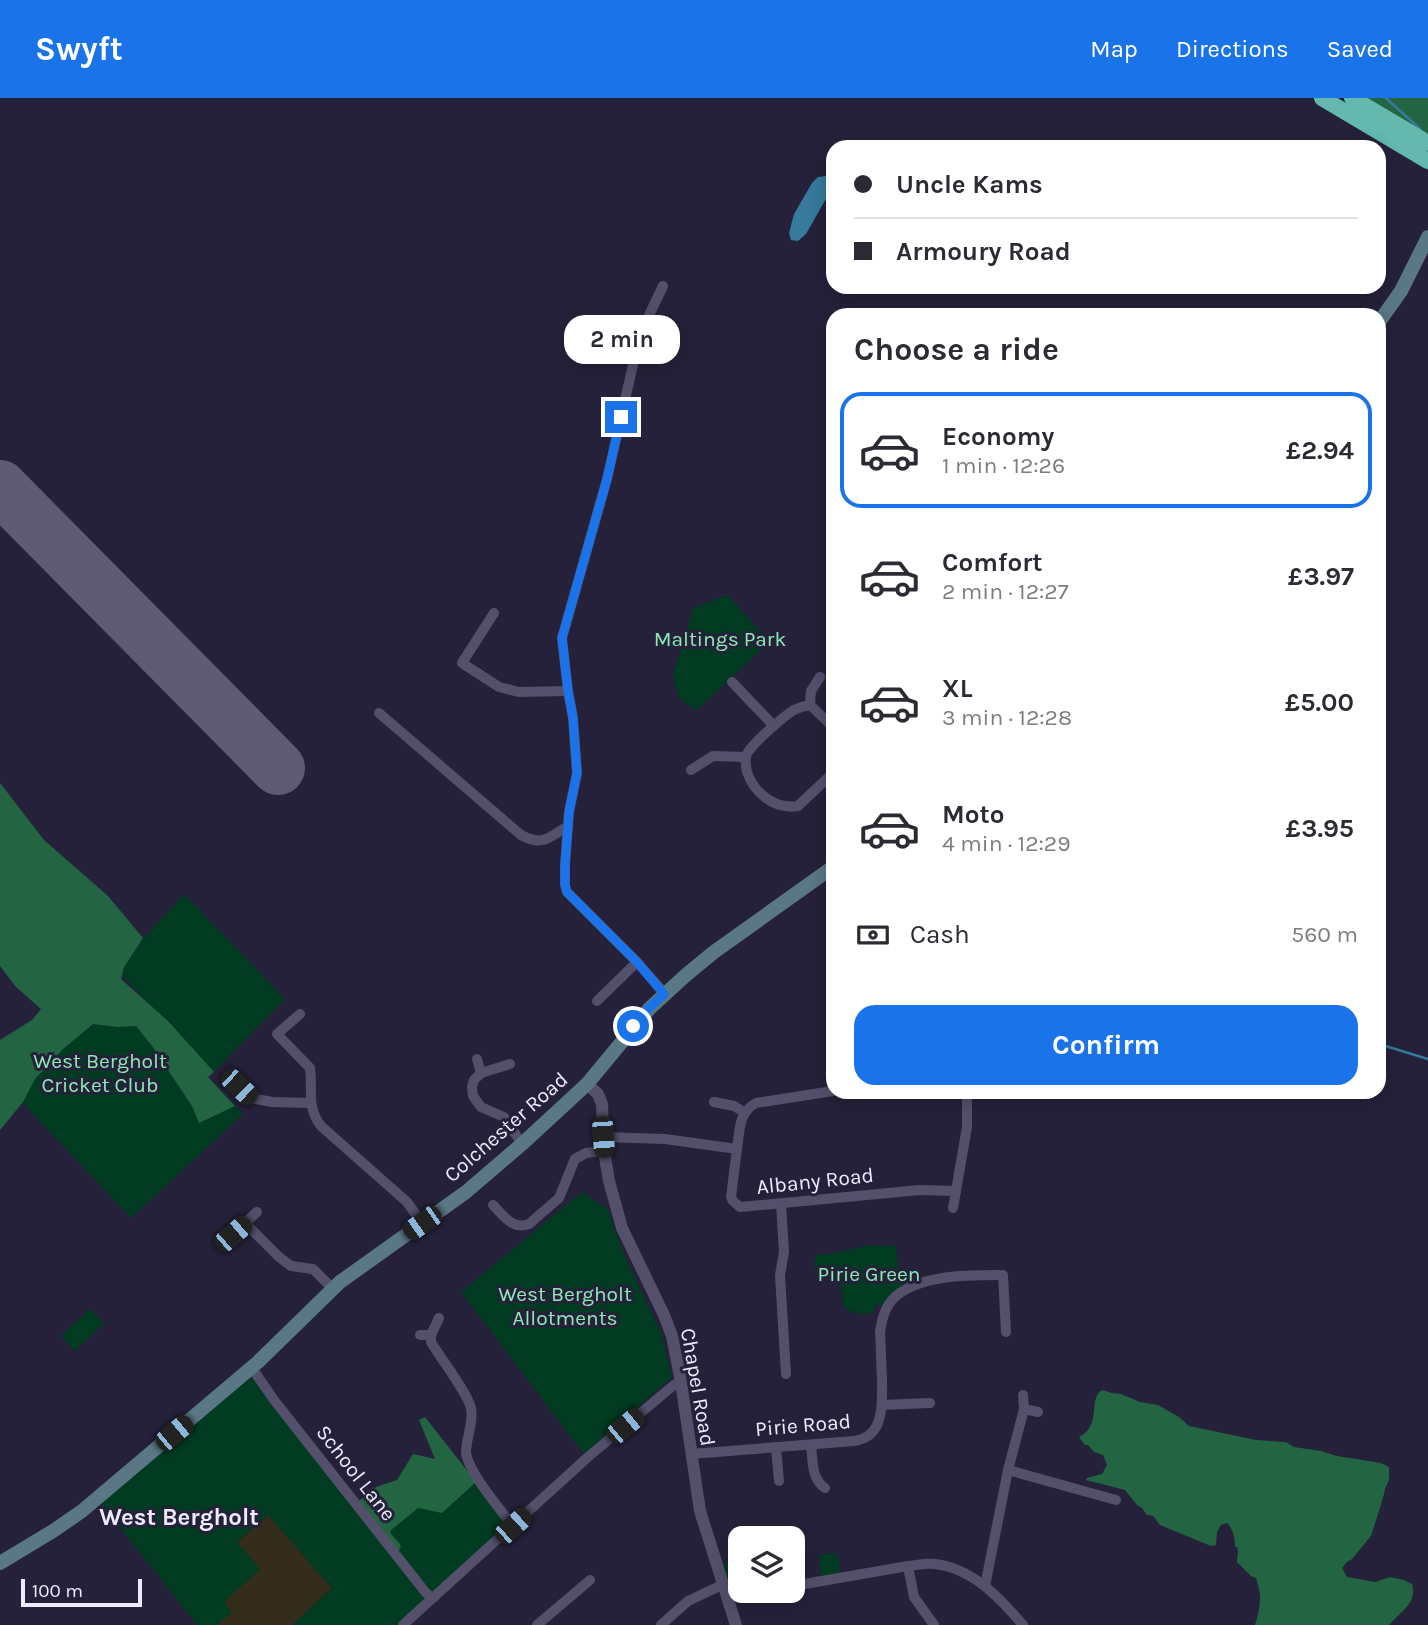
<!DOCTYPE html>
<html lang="en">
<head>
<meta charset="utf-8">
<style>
  :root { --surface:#fff; --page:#f2f2f3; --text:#2b2b33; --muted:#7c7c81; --line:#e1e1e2; --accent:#1a73e8 }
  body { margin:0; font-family:Karla,sans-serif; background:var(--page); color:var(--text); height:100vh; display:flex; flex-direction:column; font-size:26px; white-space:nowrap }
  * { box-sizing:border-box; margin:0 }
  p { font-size:23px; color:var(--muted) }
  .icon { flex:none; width:38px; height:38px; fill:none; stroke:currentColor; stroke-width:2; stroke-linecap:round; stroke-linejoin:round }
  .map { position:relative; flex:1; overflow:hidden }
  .drawer { position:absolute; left:826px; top:210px; width:560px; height:791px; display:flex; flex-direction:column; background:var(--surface); border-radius:21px; box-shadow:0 4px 18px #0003 }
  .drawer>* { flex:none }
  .guide { position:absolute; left:826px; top:42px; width:560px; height:154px; border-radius:21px; box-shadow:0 4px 18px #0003; display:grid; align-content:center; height:154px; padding:0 28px; background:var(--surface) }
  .fabs { position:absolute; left:728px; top:1428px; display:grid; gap:14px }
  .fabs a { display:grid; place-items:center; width:77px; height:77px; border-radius:14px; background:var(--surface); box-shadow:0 4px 18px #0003; font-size:35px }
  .scale { position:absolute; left:21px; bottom:18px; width:121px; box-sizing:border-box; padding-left:7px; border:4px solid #edebfc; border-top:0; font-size:19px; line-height:24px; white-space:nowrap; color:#edebfc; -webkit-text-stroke:5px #25213a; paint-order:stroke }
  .end { position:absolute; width:32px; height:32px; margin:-16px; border:9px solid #1a73e8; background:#fff; box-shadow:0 0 0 4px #fff }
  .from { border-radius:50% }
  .bubble { position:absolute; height:49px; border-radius:21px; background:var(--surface); box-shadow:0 4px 18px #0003; font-size:23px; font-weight:700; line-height:49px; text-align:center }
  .car { position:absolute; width:21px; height:42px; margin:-21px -10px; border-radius:9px; box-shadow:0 0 5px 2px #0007; background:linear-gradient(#222 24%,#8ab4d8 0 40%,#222 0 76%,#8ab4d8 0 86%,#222 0) }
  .guide b { display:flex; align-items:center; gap:24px; height:66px; font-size:26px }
  .guide b+b { border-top:2px solid var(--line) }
  .guide i { width:18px; height:18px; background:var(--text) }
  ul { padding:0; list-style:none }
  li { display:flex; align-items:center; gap:21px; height:116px; margin:0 14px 10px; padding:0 14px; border:4px solid transparent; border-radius:21px }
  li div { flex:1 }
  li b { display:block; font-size:26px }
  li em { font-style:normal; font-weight:700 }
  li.selected { border-color:var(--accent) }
  li>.icon { width:63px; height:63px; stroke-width:1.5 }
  h2 { padding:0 28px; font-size:32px; line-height:84px }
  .pay { display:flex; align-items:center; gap:18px; height:77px; padding:0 28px; font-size:26px }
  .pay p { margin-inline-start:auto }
  .button { display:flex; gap:14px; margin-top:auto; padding:14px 28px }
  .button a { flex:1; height:80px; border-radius:21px; background:var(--accent); color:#fff; font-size:28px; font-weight:700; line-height:80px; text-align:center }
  header { display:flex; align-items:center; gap:42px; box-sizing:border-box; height:98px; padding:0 35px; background:var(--accent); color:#fff }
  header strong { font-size:33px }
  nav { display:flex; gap:38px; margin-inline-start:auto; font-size:24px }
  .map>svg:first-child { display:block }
</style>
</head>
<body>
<header>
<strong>Swyft</strong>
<nav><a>Map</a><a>Directions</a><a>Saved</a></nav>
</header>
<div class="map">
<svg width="1428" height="1527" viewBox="0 0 1428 1527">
  <rect width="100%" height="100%" fill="#25213a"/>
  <path fill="#332c1b" d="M268,1417l64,73 -40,37h-95l-22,-28z"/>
  <g fill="#013b21">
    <path d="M728,497l41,47 -73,69 -17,-13 -6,-22 20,-68z"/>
    <path d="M184,796l101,105 -71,73 -98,-103z"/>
    <path d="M102,866l141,150 -112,104 -131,-139v-23z"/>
    <path d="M582,1094l26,17 14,41 39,83 11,44 -88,77 -123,-162z"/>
    <path d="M871,1147l25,1 2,25 4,16 -18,19 -9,-2 -1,9c-14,1 -20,3 -31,-7l-3,-33 -25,1v-19l20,-2z"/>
    <path d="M90,1211l14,14 -29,28 -14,-15z"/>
    <path d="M252,1275l176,226 -30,26h-106l40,-37 -64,-73 -31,27 23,27 -36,33 8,10 -15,13h-20l-97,-123z"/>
    <path d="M462,1366l21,25 26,37 -76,69 -51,-60z"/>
    <path d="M802,1450l4,32 -13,3v-34z"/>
    <path d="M838,1455l2,21 -19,3 -2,-22z"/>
    <path d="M740,1462v31l-11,4 -5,-32z"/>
  </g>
  <g fill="#236442">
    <path d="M1363,0h65v37z"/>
    <path d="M0,685l44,57 64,56 35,42 -19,29 -3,12 47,42 46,51 -6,5 27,29 -36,17 -7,-17 -40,-60 -16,-20 -19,1 -24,-3 -30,25 -28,30 -12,23 -23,28v-90l32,-20 9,-11 -25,-22 -16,-21z"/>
    <path d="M1102,1292l10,3 9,1 19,8 18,3 21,12 10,9 67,14 30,2 8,5 27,4 16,5 44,7 8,4v13l-4,9 -2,9 -12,38 -19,23 -5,3 -5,6 5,9 28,5 15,-5 14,3 8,4c6,19 -12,28 -23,41h-134c3,-11 7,-23 4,-36 -1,-4 -2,-7 -3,-11l-5,-2 -14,-14 1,-11 -1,-4h-2c0,-9 -2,-18 -8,-24l-6,2 -4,7 -1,13 -5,1 -51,-21 -7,-9 -6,-1 -5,-7 -5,-3 -12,-15 -39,-10 1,-2 15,-4 5,-9 -4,-10 -9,-3 -6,-7h-3l-6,-8c24,-13 8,-37 23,-47z"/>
    <path d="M425,1319l51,65 -34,31 -24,-5 -28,23c2,7 9,9 11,16l-4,6 -38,-52 17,-14 21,-7 16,-26 22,5 -16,-39z"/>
  </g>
  <path fill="#377a9d" d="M826,78l4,3 2,4 -5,14 -21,37 -8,7 -7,-1 -2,-7 5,-19 18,-31 6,-6z"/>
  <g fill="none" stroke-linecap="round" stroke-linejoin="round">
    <g stroke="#377a9d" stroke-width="2.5">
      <path d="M1386,0l34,31"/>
      <path d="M1379,946l49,15"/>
    </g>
    <path stroke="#5e5b72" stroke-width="54" d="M0,389l278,281"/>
    <g stroke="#54506c" stroke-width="10">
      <path d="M663,188l-23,48 -33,145 -45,159 6,53 5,27 4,55 -8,39 -4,53v20l2,7 70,70 28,32"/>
      <path d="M494,515l-32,50 37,24 20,5 49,-1"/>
      <path d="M732,584l42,44"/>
      <path d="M810,607l1,-14 9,-14"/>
      <path d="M379,615l142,122c22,12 28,2 47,-9"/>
      <path d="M833,629l-23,-22c-6,1 -10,2 -16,5 -10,6 -44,35 -48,46 -1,5 0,11 1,16 7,21 28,38 51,34l35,-33"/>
      <path d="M691,672l22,-14 32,1"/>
      <path d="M597,903l40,-39"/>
      <path d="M300,916l-23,20 33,34c3,22 -4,39 11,58l86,76 15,21"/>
      <path d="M477,961l4,14"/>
      <path d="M510,966l-29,9 -7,7 -2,7 1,9 8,11 23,10 18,27"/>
      <path d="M239,989l12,11 21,4 39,1"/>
      <path d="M714,1004l20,4 10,6"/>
      <path d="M603,1039l62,2 72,10c3,-19 1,-36 19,-46l77,-12"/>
      <path d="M737,1051l-6,48 2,4 7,6 180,-17 36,1"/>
      <path d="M781,1106l3,48 -4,23 6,99"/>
      <path d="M493,1107c11,11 19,25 36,19l30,-26 16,-39 11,-6 18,-2"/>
      <path d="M953,1110l14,-81v-35"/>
      <path d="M245,1125l12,-11"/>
      <path d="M233,1136l12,-11 34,34 12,9 22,3 20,20"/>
      <path d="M439,1220l-8,17v7c10,17 36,50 40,66 3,15 -5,30 -5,44 2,20 34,57 47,74"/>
      <path d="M420,1237h11"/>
      <path d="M252,1270l22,32 152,193 7,5"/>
      <path d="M882,1307l48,-2"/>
      <path d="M1024,1311l14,3"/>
      <path d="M811,1347c2,16 0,33 14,43"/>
      <path d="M776,1350l3,33"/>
      <path d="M691,1356l163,-13c32,-4 28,-40 28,-64 -1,-15 -1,-30 -2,-45 2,-13 5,-26 15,-35 25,-23 77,-22 108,-22l3,57"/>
      <path d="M1008,1372l108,30"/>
      <path d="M908,1468l6,31 20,28"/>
      <path d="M793,1488l115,-20c9,-1 18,-3 27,-2 37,4 65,34 88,61"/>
      <path d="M985,1488l23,-116 16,-61 -1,-14"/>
      <path d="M726,1499l37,-6"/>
      <path d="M403,1527l185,-168 86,-72 7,-3"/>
      <path d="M537,1527l53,-45"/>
      <path d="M661,1527l27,-24 34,-16"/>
    </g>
    <path stroke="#54506c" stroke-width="12" d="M587,986l11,10 4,10 2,47 5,30 13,47 42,87 8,21 9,46 19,129 36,114"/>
    <g stroke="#5a7785" stroke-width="14">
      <path d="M1379,224l22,-31 27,-54"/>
      <path d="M0,1465l53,-32 29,-20 176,-149 82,-80 126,-90 56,-48 65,-60 63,-76 36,-33 28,-23 119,-85"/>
    </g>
    <g stroke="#64b8ae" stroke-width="16">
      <path d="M1322,0l106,63"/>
      <path d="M1352,0l76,45"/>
    </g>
  </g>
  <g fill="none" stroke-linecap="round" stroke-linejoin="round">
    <path stroke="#1a73e8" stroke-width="9" d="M621,319l-14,62 -45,159 6,53 5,27 4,55 -8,39 -4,53v20l2,7 70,70 27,32 -15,14 -16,18"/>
  </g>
  <g text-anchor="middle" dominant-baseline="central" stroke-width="6" stroke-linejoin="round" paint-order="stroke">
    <g font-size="21" fill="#8eeab4" stroke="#25213a">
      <text x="720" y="541">Maltings Park</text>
      <text x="100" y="963">West Bergholt<tspan x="100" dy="24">Cricket Club</tspan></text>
      <text x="869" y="1176">Pirie Green</text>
      <text x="565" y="1196">West Bergholt<tspan x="565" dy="24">Allotments</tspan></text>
    </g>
    <g font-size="21" fill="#edebfc" stroke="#25213a">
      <text transform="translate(506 1029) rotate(-41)">Colchester Road</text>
      <text transform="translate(815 1083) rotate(-6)">Albany Road</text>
      <text transform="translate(698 1289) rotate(80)">Chapel Road</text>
      <text transform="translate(803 1327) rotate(-5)">Pirie Road</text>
      <text transform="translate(356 1375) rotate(52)">School Lane</text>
    </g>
    <g font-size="24" font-weight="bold" fill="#edebfc" stroke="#25213a">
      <text x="179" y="1419">West Bergholt</text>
    </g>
  </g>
</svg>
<div class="fabs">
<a><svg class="icon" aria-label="layers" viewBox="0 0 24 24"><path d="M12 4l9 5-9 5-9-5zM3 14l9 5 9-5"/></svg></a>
</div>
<div class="scale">100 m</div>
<i class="end from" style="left:633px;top:928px"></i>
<i class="end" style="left:621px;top:319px"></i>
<div class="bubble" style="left:564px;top:217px;width:116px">2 min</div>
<i class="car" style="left:239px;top:989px;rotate:134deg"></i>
<i class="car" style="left:603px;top:1039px;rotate:176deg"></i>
<i class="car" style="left:422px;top:1125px;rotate:235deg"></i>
<i class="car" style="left:233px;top:1136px;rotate:49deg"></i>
<i class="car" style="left:625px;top:1328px;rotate:50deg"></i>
<i class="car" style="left:174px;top:1335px;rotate:50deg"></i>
<i class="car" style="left:513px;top:1428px;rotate:48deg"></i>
<div class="guide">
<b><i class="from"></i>Uncle Kams</b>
<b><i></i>Armoury Road</b>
</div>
<section class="drawer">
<h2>Choose a ride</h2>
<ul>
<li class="selected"><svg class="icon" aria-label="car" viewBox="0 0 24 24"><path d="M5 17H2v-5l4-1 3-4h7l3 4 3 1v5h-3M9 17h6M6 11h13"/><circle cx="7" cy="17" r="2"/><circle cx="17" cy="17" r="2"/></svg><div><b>Economy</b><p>1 min · 12:26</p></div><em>£2.94</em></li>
<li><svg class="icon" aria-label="car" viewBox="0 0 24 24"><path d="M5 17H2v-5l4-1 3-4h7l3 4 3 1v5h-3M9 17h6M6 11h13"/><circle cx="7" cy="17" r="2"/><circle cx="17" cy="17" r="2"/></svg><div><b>Comfort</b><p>2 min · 12:27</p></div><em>£3.97</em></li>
<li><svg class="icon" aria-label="car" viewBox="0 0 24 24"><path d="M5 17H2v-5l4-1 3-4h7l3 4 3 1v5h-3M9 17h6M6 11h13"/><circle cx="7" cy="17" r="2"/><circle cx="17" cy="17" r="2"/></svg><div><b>XL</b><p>3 min · 12:28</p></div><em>£5.00</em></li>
<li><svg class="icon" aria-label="car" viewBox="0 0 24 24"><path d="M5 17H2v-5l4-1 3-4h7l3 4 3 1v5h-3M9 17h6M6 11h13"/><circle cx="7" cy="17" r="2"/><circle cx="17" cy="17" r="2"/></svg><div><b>Moto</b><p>4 min · 12:29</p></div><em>£3.95</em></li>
</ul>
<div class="pay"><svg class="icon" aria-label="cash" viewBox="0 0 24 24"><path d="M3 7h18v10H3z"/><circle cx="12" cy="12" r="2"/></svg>Cash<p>560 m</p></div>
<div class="button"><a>Confirm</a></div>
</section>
</div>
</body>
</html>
